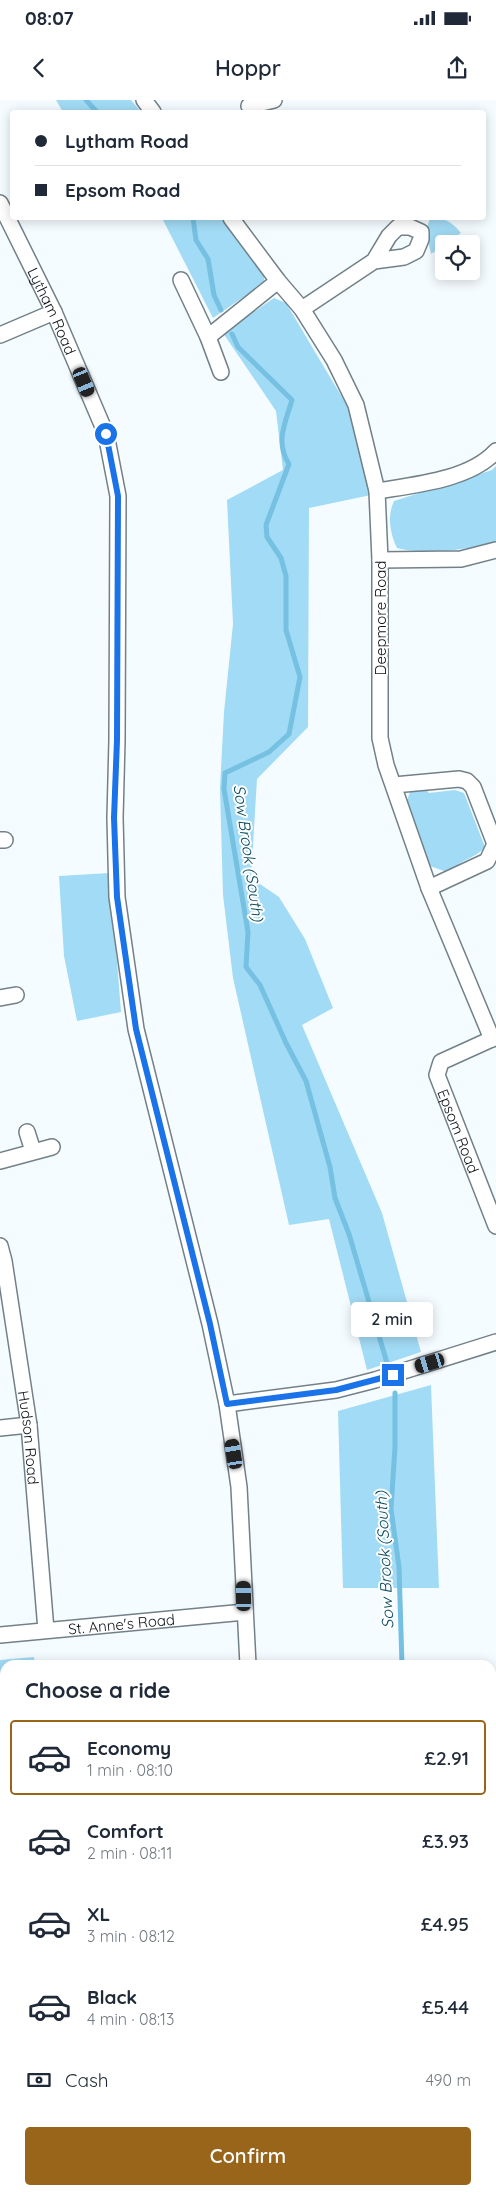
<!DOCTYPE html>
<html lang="en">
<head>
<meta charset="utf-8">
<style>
  :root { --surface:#fff; --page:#f2f2f3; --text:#1f2937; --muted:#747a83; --line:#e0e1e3; --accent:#99651b }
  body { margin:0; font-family:Quicksand,sans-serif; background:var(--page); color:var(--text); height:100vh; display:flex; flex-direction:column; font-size:19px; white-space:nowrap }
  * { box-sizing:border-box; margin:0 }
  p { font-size:16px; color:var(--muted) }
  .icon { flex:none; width:28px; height:28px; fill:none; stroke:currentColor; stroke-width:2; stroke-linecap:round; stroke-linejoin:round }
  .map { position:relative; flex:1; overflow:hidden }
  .drawer { position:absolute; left:0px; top:1560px; width:496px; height:535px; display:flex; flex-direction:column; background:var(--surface); border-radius:15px 15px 0 0; box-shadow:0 2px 12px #0003 }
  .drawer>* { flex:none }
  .banner { position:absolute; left:10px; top:10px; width:476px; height:110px; border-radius:5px; box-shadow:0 2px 12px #0003; display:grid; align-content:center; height:110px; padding:0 25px; background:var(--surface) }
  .controls { position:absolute; left:435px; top:135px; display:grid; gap:10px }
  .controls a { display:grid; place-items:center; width:45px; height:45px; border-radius:5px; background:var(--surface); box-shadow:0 2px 12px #0003; font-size:25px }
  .end { position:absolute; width:22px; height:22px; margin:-11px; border:6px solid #1a73e8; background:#fff; box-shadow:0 0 0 2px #fff }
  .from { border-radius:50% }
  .bubble { position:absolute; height:35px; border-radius:5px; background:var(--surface); box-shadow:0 2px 12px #0003; font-size:16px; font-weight:600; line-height:35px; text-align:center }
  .car { position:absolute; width:15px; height:30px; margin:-15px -8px; border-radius:6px; box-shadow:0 0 4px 1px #0007; background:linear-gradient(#222 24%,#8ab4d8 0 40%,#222 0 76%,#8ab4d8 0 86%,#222 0) }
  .banner b { display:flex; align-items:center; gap:18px; height:48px; font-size:19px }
  .banner b+b { border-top:1px solid var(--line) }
  .banner i { width:12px; height:12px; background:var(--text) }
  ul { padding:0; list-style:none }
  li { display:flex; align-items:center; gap:15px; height:75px; margin:0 10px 8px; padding:0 15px; border:2px solid transparent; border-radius:5px }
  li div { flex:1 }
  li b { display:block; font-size:19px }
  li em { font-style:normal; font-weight:600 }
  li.on { border-color:var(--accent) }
  li>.icon { width:45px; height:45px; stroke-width:1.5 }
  h2 { padding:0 25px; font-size:22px; line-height:60px }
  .pay { display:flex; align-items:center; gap:12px; height:55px; padding:0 25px; font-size:19px }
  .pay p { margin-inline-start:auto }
  .action { display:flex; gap:10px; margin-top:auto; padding:10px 25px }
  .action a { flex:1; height:58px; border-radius:5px; background:var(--accent); color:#fff; font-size:20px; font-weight:600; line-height:58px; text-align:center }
  .status { display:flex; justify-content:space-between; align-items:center; height:35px; padding:0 25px; background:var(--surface); direction:ltr }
  .status svg { height:14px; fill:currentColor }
  header { display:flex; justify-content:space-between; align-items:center; height:65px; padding:0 25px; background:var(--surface); font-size:22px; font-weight:600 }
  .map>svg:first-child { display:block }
</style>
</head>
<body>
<div class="status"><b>08:07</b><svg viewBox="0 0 49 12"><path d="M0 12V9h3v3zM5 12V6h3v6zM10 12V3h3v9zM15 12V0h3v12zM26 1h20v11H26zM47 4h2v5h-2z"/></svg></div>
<header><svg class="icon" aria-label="back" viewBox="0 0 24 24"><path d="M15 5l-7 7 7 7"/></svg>Hoppr<svg class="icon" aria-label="share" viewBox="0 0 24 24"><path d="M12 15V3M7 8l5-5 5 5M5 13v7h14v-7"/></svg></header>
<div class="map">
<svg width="496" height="2095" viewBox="0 0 496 2095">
  <rect width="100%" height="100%" fill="#f5fcff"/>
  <g fill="#a2dbf5">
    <path d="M56,0h75l10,12h-78z"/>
    <path d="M162,118h60l42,54v11l-51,35z"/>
    <path d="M430,118c15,-1 22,4 31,15l-30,21 -5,-23z"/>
    <path d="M274,198l12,5 63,106 22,86 -62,13 -1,219 -51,52 -6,99 28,19 26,42 28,69 -31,17 80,188 39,139 -54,18 -38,-151 -40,6 -56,-247 -10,-83 -3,-107 4,-76 9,-88 -6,-124 56,-30 -7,-59 -53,-78z"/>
    <path d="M496,366v75c-22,9 -76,14 -99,7 -7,-14 -10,-32 -3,-47l98,-31z"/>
    <path d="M419,688l7,1 3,4 26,-3 9,3 21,54c-9,11 -24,12 -33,24h-8l-14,-5 -23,-66 3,-8z"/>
    <path d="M110,773l11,139 -44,9 -13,-65 -5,-80z"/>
    <path d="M431,1285l8,203h-96l-5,-177z"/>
    <path d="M34,1557l1,8h-30v102h-5v-107z"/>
  </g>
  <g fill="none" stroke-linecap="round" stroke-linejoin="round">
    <g stroke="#76c0e1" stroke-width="5">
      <path d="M86,0l11,12"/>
      <path d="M193,118l3,22 12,19 6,36 7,15"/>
      <path d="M232,234l6,13 54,53c-7,24 -17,42 -3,64l-23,61 1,12 14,21 5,18v54l14,47 -11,57 -20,18 -44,21 -1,16 24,143 -2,35 14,18 26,58 20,38 24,86 5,31 14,36 38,129"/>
      <path d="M395,1293v54l-4,62 8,58 3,98"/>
      <path d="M0,1972l5,-1"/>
      <path d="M340,2090l10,5"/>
    </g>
    <defs>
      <g id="minor">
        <path d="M144,0l9,12"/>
        <path d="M249,6l25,-6"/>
        <path id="s1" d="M0,103l54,109 52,122 12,62 -1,244 -2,78 2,79 19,132 74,295 17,80 12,83 9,178"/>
        <path d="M231,118l47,63 24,28 32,51 22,45 21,86 3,69v178l6,27 43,123 63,151"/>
        <path d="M181,180l27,57 13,35"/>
        <path d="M302,209l72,-48 30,-4 12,-6 5,-12v-7l-11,-5h-12l-9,9 -15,25"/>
        <path d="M0,235l54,-23"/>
        <path d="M208,237l70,-56"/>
        <path d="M377,391c37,-6 93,-11 119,-40"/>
        <path d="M380,460l81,-1 35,-9"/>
        <path d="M394,685l65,-6 8,2 6,6 22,57 -8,17 -58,27"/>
        <path d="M0,740h5"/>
        <path d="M0,898l16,-3"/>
        <path id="s2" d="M496,937l-55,25 -4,13 59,151"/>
        <path d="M27,1032l6,19"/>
        <path d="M0,1061l52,-14"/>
        <path id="s3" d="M0,1146l4,15 25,164 17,205"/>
        <path d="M227,1304l109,-14 39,-10 121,-38"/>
        <path d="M0,1328l29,-3"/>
        <path id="s4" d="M0,1535l245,-23"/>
        <path d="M491,2002l5,3"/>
        <path d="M0,2027h5"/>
        <path d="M119,2090l17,5"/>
      </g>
      <g id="major">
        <path d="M491,1685l5,-3"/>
        <path d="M0,1820h5"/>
      </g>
    </defs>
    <use href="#minor" stroke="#728188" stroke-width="18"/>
    <use href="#major" stroke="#728188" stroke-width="21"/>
    <use href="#minor" stroke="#fff" stroke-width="15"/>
    <use href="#major" stroke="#fff" stroke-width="19"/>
  </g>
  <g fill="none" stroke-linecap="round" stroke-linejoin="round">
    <path stroke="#1a73e8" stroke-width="6" d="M106,334l12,62 -1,244 -3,78 3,79 19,132 74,295 17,80 109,-14 57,-15"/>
  </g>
  <g text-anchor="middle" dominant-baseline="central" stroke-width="4" stroke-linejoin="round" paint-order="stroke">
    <g font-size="15" fill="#0f1417" stroke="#fff">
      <text stroke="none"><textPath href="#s1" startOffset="120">Lytham Road</textPath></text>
      <text transform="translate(380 518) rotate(-90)">Deepmore Road</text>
      <text stroke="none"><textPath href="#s2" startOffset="134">Epsom Road</textPath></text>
      <text stroke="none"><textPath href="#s3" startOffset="194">Hudson Road</textPath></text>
      <text stroke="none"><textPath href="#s4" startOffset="122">St. Anne's Road</textPath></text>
    </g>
    <g font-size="16" font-style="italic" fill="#07495f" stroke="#fff">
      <text transform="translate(249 753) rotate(82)">Sow Brook (South)</text>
      <text transform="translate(384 1460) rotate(-93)">Sow Brook (South)</text>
    </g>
  </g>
</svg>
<div class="controls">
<a><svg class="icon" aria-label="locate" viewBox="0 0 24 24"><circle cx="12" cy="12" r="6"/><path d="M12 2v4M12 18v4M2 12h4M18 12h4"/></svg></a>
</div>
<i class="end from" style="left:106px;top:334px"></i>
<i class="end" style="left:393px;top:1275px"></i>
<div class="bubble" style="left:351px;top:1202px;width:82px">2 min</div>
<i class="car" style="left:84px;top:282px;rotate:157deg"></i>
<i class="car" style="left:430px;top:1263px;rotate:253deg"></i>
<i class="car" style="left:234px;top:1354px;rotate:351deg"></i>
<i class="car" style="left:244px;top:1496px;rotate:359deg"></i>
<div class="banner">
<b><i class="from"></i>Lytham Road</b>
<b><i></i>Epsom Road</b>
</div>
<section class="drawer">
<h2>Choose a ride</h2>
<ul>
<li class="on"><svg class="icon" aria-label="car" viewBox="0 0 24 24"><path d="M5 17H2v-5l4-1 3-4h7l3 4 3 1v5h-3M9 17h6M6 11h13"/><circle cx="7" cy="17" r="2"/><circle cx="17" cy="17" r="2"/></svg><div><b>Economy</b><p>1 min · 08:10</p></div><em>£2.91</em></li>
<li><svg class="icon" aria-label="car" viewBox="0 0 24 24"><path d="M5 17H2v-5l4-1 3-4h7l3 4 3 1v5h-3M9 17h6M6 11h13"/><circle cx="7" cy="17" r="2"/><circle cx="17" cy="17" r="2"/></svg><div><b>Comfort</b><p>2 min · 08:11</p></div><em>£3.93</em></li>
<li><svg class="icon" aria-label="car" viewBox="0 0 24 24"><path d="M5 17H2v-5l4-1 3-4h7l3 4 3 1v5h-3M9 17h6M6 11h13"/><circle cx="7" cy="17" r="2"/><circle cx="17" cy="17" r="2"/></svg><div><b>XL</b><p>3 min · 08:12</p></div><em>£4.95</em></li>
<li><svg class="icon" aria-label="car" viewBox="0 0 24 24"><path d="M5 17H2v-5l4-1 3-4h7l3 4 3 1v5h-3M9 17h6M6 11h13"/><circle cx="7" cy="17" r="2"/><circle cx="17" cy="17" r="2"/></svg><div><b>Black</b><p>4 min · 08:13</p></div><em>£5.44</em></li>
</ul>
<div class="pay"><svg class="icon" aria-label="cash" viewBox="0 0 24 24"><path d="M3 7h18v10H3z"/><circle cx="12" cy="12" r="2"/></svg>Cash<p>490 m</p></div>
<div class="action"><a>Confirm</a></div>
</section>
</div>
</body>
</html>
